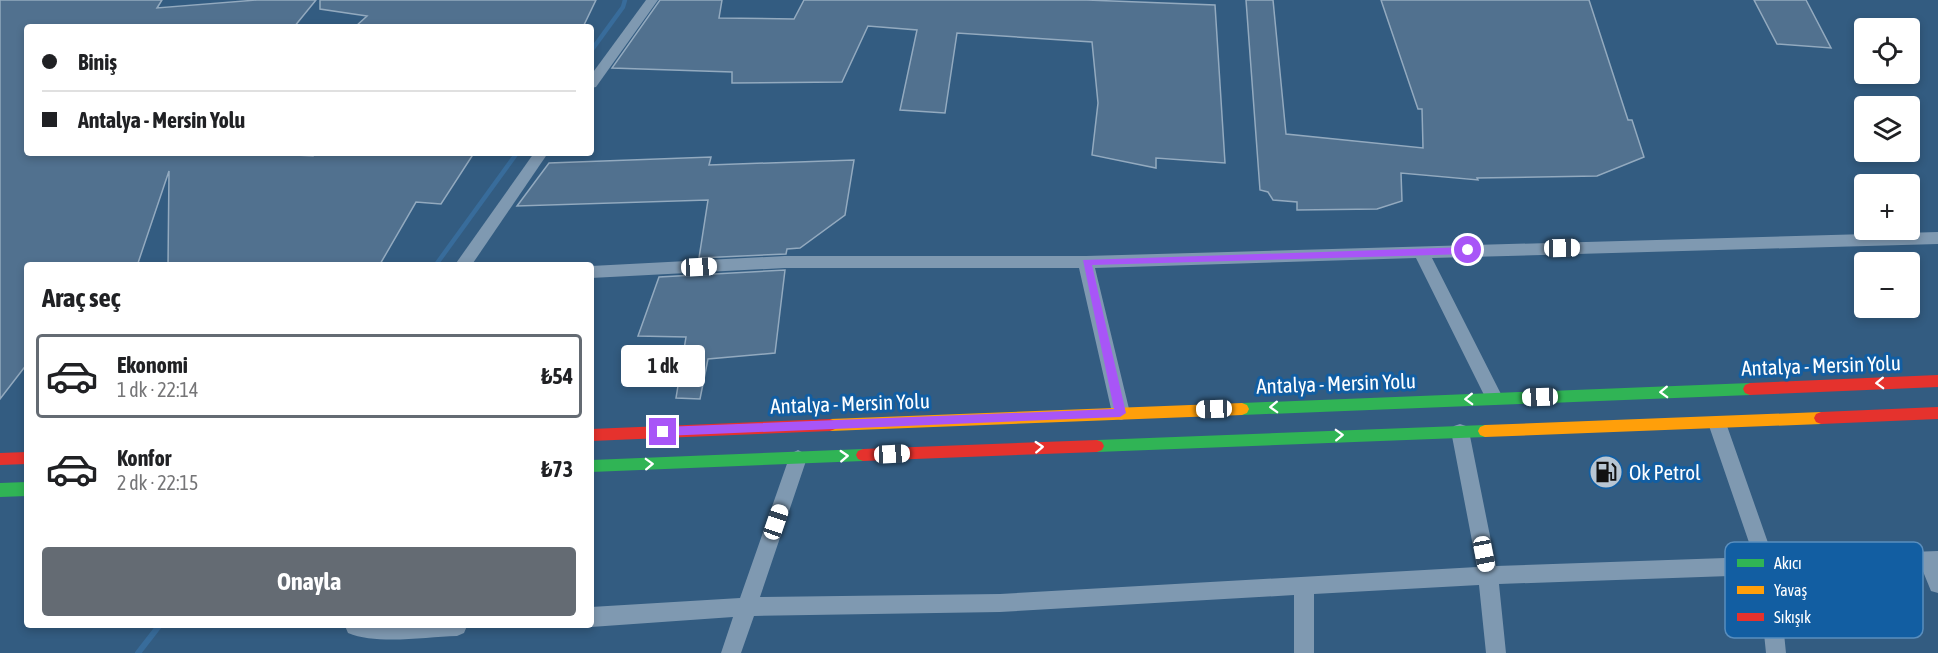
<!DOCTYPE html>
<html lang="tr">
<head>
<meta charset="utf-8">
<style>
  :root { --surface:#fff; --page:#f6f6f6; --text:#202124; --muted:#757577; --line:#e0e0e0; --accent:#646b73 }
  body { margin:0; font-family:"Asap Condensed",sans-serif; background:var(--page); color:var(--text); height:100vh; display:flex; flex-direction:column; font-size:22px; white-space:nowrap }
  * { box-sizing:border-box; margin:0 }
  p { font-size:20px; color:var(--muted) }
  .icon { flex:none; width:33px; height:33px; fill:none; stroke:currentColor; stroke-width:2; stroke-linecap:round; stroke-linejoin:round }
  .map { position:relative; flex:1; overflow:hidden }
  .details { position:absolute; left:24px; top:262px; width:570px; height:366px; display:flex; flex-direction:column; background:var(--surface); border-radius:6px; box-shadow:0 3px 9px #0003 }
  .details>* { flex:none }
  .banner { position:absolute; left:24px; top:24px; width:570px; height:132px; border-radius:6px; box-shadow:0 3px 9px #0003; display:grid; align-content:center; height:132px; padding:0 18px; background:var(--surface) }
  .fabs { position:absolute; left:1854px; top:18px; display:grid; gap:12px }
  .fabs a { display:grid; place-items:center; width:66px; height:66px; border-radius:6px; background:var(--surface); box-shadow:0 3px 9px #0003; font-size:30px }
  .end { position:absolute; width:27px; height:27px; margin:-14px; border:8px solid #a855f7; background:#fff; box-shadow:0 0 0 3px #fff }
  .from { border-radius:50% }
  .bubble { position:absolute; height:42px; border-radius:6px; background:var(--surface); box-shadow:0 3px 9px #0003; font-size:20px; font-weight:700; line-height:42px; text-align:center }
  .car { position:absolute; width:18px; height:36px; margin:-18px -9px; border-radius:8px; box-shadow:0 0 4px 2px #0007; background:linear-gradient(#fff 24%,#345 0 40%,#fff 0 76%,#345 0 86%,#fff 0) }
  .banner b { display:flex; align-items:center; gap:21px; height:57px; font-size:22px }
  .banner b+b { border-top:2px solid var(--line) }
  .banner i { width:15px; height:15px; background:var(--text) }
  ul { padding:0; list-style:none }
  li { display:flex; align-items:center; gap:18px; height:84px; margin:0 12px 9px; padding:0 6px; border:3px solid transparent; border-radius:6px }
  li div { flex:1 }
  li b { display:block; font-size:22px }
  li em { font-style:normal; font-weight:700 }
  li.active { border-color:var(--accent) }
  li>.icon { width:54px; height:54px; stroke-width:1.5 }
  h2 { padding:0 18px; font-size:27px; line-height:72px }
  .primary-button { display:flex; gap:12px; margin-top:auto; padding:12px 18px }
  .primary-button a { flex:1; height:69px; border-radius:6px; background:var(--accent); color:#fff; font-size:24px; font-weight:700; line-height:69px; text-align:center }
  .map>svg:first-child { display:block }
</style>
</head>
<body>
<div class="map">
<svg width="1938" height="653" viewBox="0 0 1938 653">
  <rect width="100%" height="100%" fill="#335c81"/>
  <g fill="none" stroke-linecap="round" stroke-linejoin="round">
    <g stroke="#386c9b" stroke-width="4.5">
      <path d="M591,51l32,-44 2,-7"/>
      <path d="M435,266l82,-113"/>
    </g>
    <path stroke="#386c9b" stroke-width="6" d="M138,653l21,-27"/>
  </g>
  <g fill="#51718f" stroke="#93aabf" stroke-width="1.5">
    <path d="M0,0h162l-5,8 100,-8h59l-22,27h-267v126h231l55,3v-3h161l-33,51 -25,-2 -37,64h-211l1,-95 -32,95h-110v98l-27,35z"/>
    <path d="M320,0h276l-13,27h-228l12,-11 -47,-7z"/>
    <path d="M660,0h62l-3,18 75,1 10,-19h283l128,5 10,158 -69,-5v10l-64,-13 6,-52 -6,-61 -135,-9 -12,80 -45,-3 17,-80 -49,-4 -26,56 -110,1v-11l-120,-4z"/>
    <path d="M1246,0h27l13,134 137,14 -1,-39h-4l-37,-109h208l39,120h4l12,37 -47,19 -120,2 1,2 -77,-7 1,28 -25,8 -80,1v-8l-24,-2 -5,-8 -8,-2z"/>
    <path d="M1754,0h52l25,48 -54,-4z"/>
    <path d="M711,157l-2,8 145,-5 -9,55 -45,33 -13,1 -1,5 -87,4 9,-58 -191,6 32,-43z"/>
    <path d="M785,270l-10,83 -67,6 -8,40 -24,-1 10,-61 -48,-1 21,-59z"/>
  </g>
  <g fill="none" stroke-linecap="round" stroke-linejoin="round">
    <g fill="#7f99b1" fill-rule="evenodd">
      <path d="M646,0h12l-62,87 -5,1v-13z"/>
      <path d="M534,153h14l-77,113h-17z"/>
      <path d="M1938,232v12l-506,14 71,140 -3,5 -6,2 -6,-2 -72,-145 -321,10 35,145 -3,5 -6,2 -6,-2 -3,-5 -33,-145h-294l-194,10v-12l194,-10h301z"/>
      <path d="M1717,416l6,2 3,5 47,134 165,-6v42l-7,-2 -9,-22 -144,5 8,79h-20l-8,-78 -259,9 7,69h-20l-7,-68 -165,9v59h-20v-58l-294,17 -246,4 -13,37h-20l12,-36 -142,10 -3,-1h3v-19l149,-9 49,-140 3,-5 6,-3 6,3 3,5 -47,139 240,-3 477,-27 -26,-136 3,-5 6,-2 6,2 3,5 27,135 258,-9 -46,-134 3,-5z"/>
      <path d="M345,626h122l-3,7 -7,3c-32,1 -80,9 -109,-3z"/>
    </g>
    <g fill="#30b455" fill-rule="evenodd">
      <path d="M1750,383l5,2 2,4 -2,4 -5,2 -508,20 -5,-2 -2,-4 2,-4 5,-2z"/>
      <path d="M1485,425l5,2 2,4 -2,4 -5,2 -388,15 -5,-2 -2,-4 2,-4 5,-2z"/>
      <path d="M863,449l5,2 2,4 -2,4 -5,2 -272,11v-12z"/>
      <path d="M27,482v14l-27,1v-14z"/>
    </g>
    <g fill="#ff9f0a" fill-rule="evenodd">
      <path d="M1242,403l5,2 2,4 -2,4 -5,2 -412,16 -5,-2 -2,-4 2,-4 5,-2z"/>
      <path d="M1821,412l5,2 2,4 -2,4 -5,2 -336,13 -5,-2 -2,-4 2,-4 5,-2z"/>
    </g>
    <g fill="#e5322d" fill-rule="evenodd">
      <path d="M1938,375v12l-188,8 -5,-2 -2,-4 2,-4 5,-2z"/>
      <path d="M1938,407v12l-117,5 -5,-2 -2,-4 2,-4 5,-2z"/>
      <path d="M830,419l5,2 2,4 -2,4 -5,2 -239,10v-12z"/>
      <path d="M1097,440l5,2 2,4 -2,4 -5,2 -234,9 -5,-2 -2,-4 2,-4 5,-2z"/>
      <path d="M27,452v12l-27,1v-12z"/>
    </g>
  </g>
  <defs><path id="oneway-chevron" d="M-2-3.5L2.5 0L-2 3.5" fill="none" stroke-width="1.6" stroke-linecap="round" stroke-linejoin="round" transform="scale(1.5)"/></defs>
  <g stroke="#fff">
    <use href="#oneway-chevron" transform="translate(1880 383) rotate(178)"/>
    <use href="#oneway-chevron" transform="translate(1664 392) rotate(178)"/>
    <use href="#oneway-chevron" transform="translate(1469 399) rotate(178)"/>
    <use href="#oneway-chevron" transform="translate(1274 407) rotate(178)"/>
    <use href="#oneway-chevron" transform="translate(1339 435) rotate(-2)"/>
    <use href="#oneway-chevron" transform="translate(1039 447) rotate(-3)"/>
    <use href="#oneway-chevron" transform="translate(844 456) rotate(-3)"/>
    <use href="#oneway-chevron" transform="translate(649 464) rotate(-2)"/>
  </g>
  <path fill="#a855f7" d="M1468,247l5,3 -5,4 -376,11 34,148 -6,4 -457,19 -6,-4 6,-5 451,-18 -31,-149z"/>
  <defs>
    <symbol id="fuel-disc" viewBox="-11 -11 22 22"><circle r="9.5" fill="#b8c6d3" stroke="#125ea2"/><path d="M-5.5-6h7V0h2V4h1.3V-2.5L3-4.5l.8-.8L6-3V5H2.5V1h-1V6h-7ZM-4.2-4.7v3.2H.2V-4.7Z" fill="#111"/></symbol>
  </defs>
  <g fill-rule="evenodd">
    <use href="#fuel-disc" x="1587" y="453" width="38" height="38"/>
  </g>
  <g text-anchor="middle" dominant-baseline="central" stroke-width="6" stroke-linejoin="round" paint-order="stroke">
    <g font-size="21" fill="#fff" stroke="#125ea2">
      <text transform="translate(1821 365) rotate(-2)">Antalya - Mersin Yolu</text>
      <text transform="translate(1336 383) rotate(-2)">Antalya - Mersin Yolu</text>
      <text transform="translate(850 403) rotate(-2)">Antalya - Mersin Yolu</text>
    </g>
    <g font-size="21" fill="#fff" stroke="#125ea2" text-anchor="start">
      <text x="1629" y="472">Ok Petrol</text>
    </g>
  </g>
  <rect x="1725" y="542" width="198" height="96" rx="9" fill="#125ea2" stroke="#598ebe" stroke-width="1.5"/>
  <rect x="1737" y="559" width="27" height="8" fill="#30b455"/>
  <rect x="1737" y="586" width="27" height="8" fill="#ff9f0a"/>
  <rect x="1737" y="613" width="27" height="8" fill="#e5322d"/>
  <g font-size="16" fill="#fff">
    <text x="1774" y="569">Akıcı</text>
    <text x="1774" y="596">Yavaş</text>
    <text x="1774" y="623">Sıkışık</text>
  </g>
</svg>
<div class="fabs">
<a><svg class="icon" aria-label="locate" viewBox="0 0 24 24"><circle cx="12" cy="12" r="6"/><path d="M12 2v4M12 18v4M2 12h4M18 12h4"/></svg></a>
<a><svg class="icon" aria-label="layers" viewBox="0 0 24 24"><path d="M12 4l9 5-9 5-9-5zM3 14l9 5 9-5"/></svg></a>
<a>+</a>
<a>−</a>
</div>
<i class="end from" style="left:1468px;top:250px"></i>
<i class="end" style="left:663px;top:432px"></i>
<div class="bubble" style="left:621px;top:345px;width:84px">1 dk</div>
<i class="car" style="left:1562px;top:248px;rotate:89deg"></i>
<i class="car" style="left:699px;top:267px;rotate:87deg"></i>
<i class="car" style="left:1540px;top:397px;rotate:268deg"></i>
<i class="car" style="left:1214px;top:409px;rotate:268deg"></i>
<i class="car" style="left:892px;top:454px;rotate:87deg"></i>
<i class="car" style="left:776px;top:522px;rotate:19deg"></i>
<i class="car" style="left:1484px;top:554px;rotate:169deg"></i>
<div class="banner">
<b><i class="from"></i>Biniş</b>
<b><i></i>Antalya - Mersin Yolu</b>
</div>
<section class="details">
<h2>Araç seç</h2>
<ul>
<li class="active"><svg class="icon" aria-label="car" viewBox="0 0 24 24"><path d="M5 17H2v-5l4-1 3-4h7l3 4 3 1v5h-3M9 17h6M6 11h13"/><circle cx="7" cy="17" r="2"/><circle cx="17" cy="17" r="2"/></svg><div><b>Ekonomi</b><p>1 dk · 22:14</p></div><em>₺54</em></li>
<li><svg class="icon" aria-label="car" viewBox="0 0 24 24"><path d="M5 17H2v-5l4-1 3-4h7l3 4 3 1v5h-3M9 17h6M6 11h13"/><circle cx="7" cy="17" r="2"/><circle cx="17" cy="17" r="2"/></svg><div><b>Konfor</b><p>2 dk · 22:15</p></div><em>₺73</em></li>
</ul>
<div class="primary-button"><a>Onayla</a></div>
</section>
</div>
</body>
</html>
